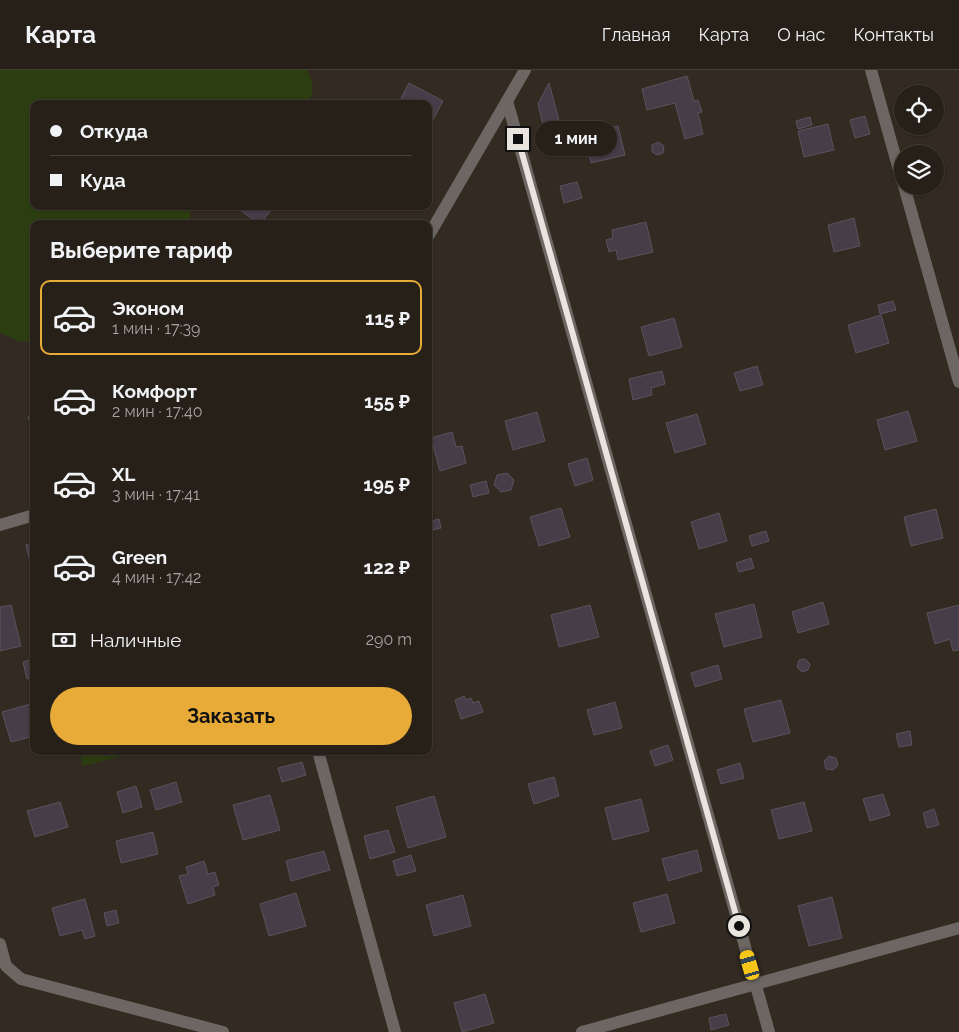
<!DOCTYPE html>
<html lang="ru">
<head>
<meta charset="utf-8">
<style>
  :root { --surface:#262019; --page:#2e2822; --text:#f1f3f6; --muted:#a4a3a2; --line:#423e38; --accent:#e9ab38 }
  body { margin:0; font-family:Raleway,sans-serif; background:var(--page); color:var(--text); height:100vh; display:flex; flex-direction:column; font-size:19px; white-space:nowrap }
  * { box-sizing:border-box; margin:0 }
  p { font-size:16px; color:var(--muted) }
  .icon { flex:none; width:28px; height:28px; fill:none; stroke:currentColor; stroke-width:2; stroke-linecap:round; stroke-linejoin:round }
  .map { position:relative; flex:1; overflow:hidden }
  .side { position:absolute; left:30px; top:150px; width:402px; height:535px; display:flex; flex-direction:column; background:var(--surface); border-radius:10px; box-shadow:0 1px 4px #0004,0 0 0 1px var(--line) }
  .side>* { flex:none }
  .guide { position:absolute; left:30px; top:30px; width:402px; height:110px; border-radius:10px; box-shadow:0 1px 4px #0004,0 0 0 1px var(--line); display:grid; align-content:center; height:110px; padding:0 20px; background:var(--surface) }
  .fabs { position:absolute; left:894px; top:15px; display:grid; gap:10px }
  .fabs a { display:grid; place-items:center; width:50px; height:50px; border-radius:50%; background:var(--surface); box-shadow:0 1px 4px #0004,0 0 0 1px var(--line); font-size:25px }
  .end { position:absolute; width:22px; height:22px; margin:-11px; border:6px solid #eae4de; background:#111; box-shadow:0 0 0 2px #111 }
  .from { border-radius:50% }
  .bubble { position:absolute; height:35px; border-radius:18px; background:var(--surface); box-shadow:0 1px 4px #0004,0 0 0 1px var(--line); font-size:16px; font-weight:700; line-height:35px; text-align:center }
  .car { position:absolute; width:15px; height:30px; margin:-15px -8px; border-radius:6px; box-shadow:0 0 4px 1px #0007; background:linear-gradient(#f5c518 24%,#345 0 40%,#f5c518 0 76%,#345 0 86%,#f5c518 0) }
  .guide b { display:flex; align-items:center; gap:18px; height:48px; font-size:19px }
  .guide b+b { border-top:1px solid var(--line) }
  .guide i { width:12px; height:12px; background:var(--text) }
  ul { padding:0; list-style:none }
  li { display:flex; align-items:center; gap:15px; height:75px; margin:0 10px 8px; padding:0 10px; border:2px solid transparent; border-radius:10px }
  li div { flex:1 }
  li b { display:block; font-size:19px }
  li em { font-style:normal; font-weight:700 }
  li.on { border-color:var(--accent) }
  li>.icon { width:45px; height:45px; stroke-width:1.5 }
  h2 { padding:0 20px; font-size:22px; line-height:60px }
  .pay { display:flex; align-items:center; gap:12px; height:55px; padding:0 20px; font-size:19px }
  .pay p { margin-inline-start:auto }
  .action { display:flex; gap:10px; margin-top:auto; padding:10px 20px }
  .action a { flex:1; height:58px; border-radius:30px; background:var(--accent); color:#111; font-size:20px; font-weight:700; line-height:58px; text-align:center }
  header { display:flex; align-items:center; gap:30px; box-sizing:border-box; height:70px; padding:0 25px; background:var(--surface); border-bottom:1px solid var(--line) }
  header strong { font-size:24px }
  nav { display:flex; gap:28px; margin-inline-start:auto; font-size:18px }
  .map>svg:first-child { display:block }
</style>
</head>
<body>
<header>
<strong>Карта</strong>
<nav><a>Главная</a><a>Карта</a><a>О нас</a><a>Контакты</a></nav>
</header>
<div class="map">
<svg width="959" height="962" viewBox="0 0 959 962">
  <rect width="100%" height="100%" fill="#332a21"/>
  <g fill="#2c3e10">
    <path d="M0,0h307c6,10 9,25 -1,34h-272v102h152l4,7 1,11h-157v117h-15l-19,-8z"/>
    <path d="M79,681h41l1,5 -38,10z"/>
  </g>
  <g fill="#453d48" stroke="#5a525d">
    <path d="M687,6l7,25 4,-1 4,12 -4,1 5,21 -18,5 -10,-36 -28,7 -5,-21z"/>
    <path d="M409,13l34,18 -14,26v-23h-31z"/>
    <path d="M549,13l11,41 -16,5 -6,-25z"/>
    <path d="M865,46l5,18 -15,4 -5,-18z"/>
    <path d="M810,47l2,8 -14,4 -2,-8z"/>
    <path d="M828,54l6,26 -30,7 -6,-26z"/>
    <path d="M618,56l7,29 -34,8 -7,-29z"/>
    <path d="M658,72l6,4 -1,7 -6,2 -5,-3v-7z"/>
    <path d="M577,112l5,16 -18,5 -4,-17z"/>
    <path d="M244,136h25l3,3 -12,15 -19,-13z"/>
    <path d="M854,148l6,28 -26,6 -6,-27z"/>
    <path d="M646,152l7,30 -35,8 -2,-10 -7,2 -3,-12 7,-2 -1,-8z"/>
    <path d="M893,231l3,9 -16,4 -2,-9z"/>
    <path d="M881,245l8,28 -33,10 -8,-28z"/>
    <path d="M674,248l8,29 -33,9 -8,-29z"/>
    <path d="M757,296l6,19 -23,6 -6,-18z"/>
    <path d="M662,301l3,13 -14,4 1,7 -19,5 -4,-21z"/>
    <path d="M908,341l9,30 -32,9 -8,-30z"/>
    <path d="M537,342l8,29 -32,9 -8,-29z"/>
    <path d="M697,344l9,30 -31,9 -9,-30z"/>
    <path d="M34,345v20l-6,-18z"/>
    <path d="M452,362l4,15 6,-1 4,17 -26,8 -9,-33z"/>
    <path d="M587,388l6,22 -18,6 -7,-22z"/>
    <path d="M507,403l7,7 -3,10 -10,2 -7,-7 3,-10z"/>
    <path d="M486,411l3,12 -16,4 -3,-12z"/>
    <path d="M561,438l9,29 -31,9 -9,-29z"/>
    <path d="M936,439l7,29 -32,8 -7,-29z"/>
    <path d="M719,443l8,28 -28,8 -8,-27z"/>
    <path d="M439,449l2,9 -8,2 -2,-9z"/>
    <path d="M766,461l3,10 -17,5 -3,-10z"/>
    <path d="M34,474v13l-5,1 -3,-13z"/>
    <path d="M751,488l3,10 -15,4 -3,-9z"/>
    <path d="M823,532l6,22 -31,9 -6,-21z"/>
    <path d="M754,534l8,33 -38,10 -9,-33z"/>
    <path d="M11,535l10,41 -21,5v-44z"/>
    <path d="M590,535l9,32 -40,10 -8,-32z"/>
    <path d="M959,535v45l-6,1 -3,-12 -15,5 -8,-31z"/>
    <path d="M34,589v18l-7,2 -4,-17z"/>
    <path d="M805,589l5,5 -2,6 -6,2 -5,-5 2,-7z"/>
    <path d="M718,595l4,14 -27,8 -4,-14z"/>
    <path d="M464,626l2,4 5,-2 2,5 6,-2 4,11 -22,7 -6,-19z"/>
    <path d="M781,630l9,33 -37,9 -9,-33z"/>
    <path d="M615,632l7,26 -28,7 -7,-25z"/>
    <path d="M34,633v33l-23,6 -9,-30z"/>
    <path d="M910,661l2,14 -13,2 -3,-13z"/>
    <path d="M668,675l5,15 -18,6 -5,-15z"/>
    <path d="M829,686l7,2 2,7 -5,5 -7,-1 -2,-8z"/>
    <path d="M302,692l4,13 -24,7 -4,-14z"/>
    <path d="M740,693l4,15 -23,6 -4,-14z"/>
    <path d="M554,707l5,19 -25,8 -6,-20z"/>
    <path d="M176,712l6,20 -26,8 -6,-20z"/>
    <path d="M136,716l6,21 -19,6 -6,-21z"/>
    <path d="M883,724l7,21 -20,6 -7,-22z"/>
    <path d="M270,725l10,35 -37,10 -10,-35z"/>
    <path d="M434,726l12,41 -38,11 -12,-41z"/>
    <path d="M641,729l8,32 -36,9 -8,-32z"/>
    <path d="M60,732l8,25 -33,10 -8,-26z"/>
    <path d="M804,732l8,29 -33,8 -8,-29z"/>
    <path d="M934,739l5,16 -12,3 -4,-15z"/>
    <path d="M388,760l7,22 -25,7 -6,-23z"/>
    <path d="M153,762l5,22 -37,9 -5,-22z"/>
    <path d="M697,780l5,21 -34,10 -6,-22z"/>
    <path d="M324,781l6,19 -39,11 -5,-20z"/>
    <path d="M411,785l5,16 -19,5 -4,-15z"/>
    <path d="M204,791l4,13 7,-2 4,13 -6,2 2,8 -27,9 -9,-28 9,-2 -2,-7z"/>
    <path d="M296,823l10,33 -37,10 -9,-32z"/>
    <path d="M667,824l8,29 -34,9 -8,-29z"/>
    <path d="M463,825l8,31 -37,10 -8,-31z"/>
    <path d="M832,827l10,41 -33,8 -11,-40z"/>
    <path d="M85,829l10,37 -10,3 -3,-9 -22,6 -8,-28z"/>
    <path d="M116,840l3,13 -12,3 -3,-13z"/>
    <path d="M485,924l9,29 -32,9 -8,-29z"/>
    <path d="M726,944l3,11 -18,5 -2,-12z"/>
  </g>
  <g fill="none" stroke-linecap="round" stroke-linejoin="round">
    <g stroke="#6c6763" stroke-width="12">
      <path d="M871,0l31,111"/>
      <path d="M507,31l262,931"/>
      <path d="M904,116l55,196"/>
      <path d="M429,165l96,-165"/>
      <path d="M0,455l34,-10"/>
      <path d="M318,681l77,281"/>
      <path d="M0,874l6,22 15,13 202,53"/>
      <path d="M582,962l377,-104"/>
    </g>
  </g>
  <g fill="none" stroke-linecap="round" stroke-linejoin="round">
    <path stroke="#eae4de" stroke-width="6" d="M518,69l221,787"/>
  </g>
</svg>
<div class="fabs">
<a><svg class="icon" aria-label="locate" viewBox="0 0 24 24"><circle cx="12" cy="12" r="6"/><path d="M12 2v4M12 18v4M2 12h4M18 12h4"/></svg></a>
<a><svg class="icon" aria-label="layers" viewBox="0 0 24 24"><path d="M12 4l9 5-9 5-9-5zM3 14l9 5 9-5"/></svg></a>
</div>
<i class="end from" style="left:739px;top:856px"></i>
<i class="end" style="left:518px;top:69px"></i>
<div class="bubble" style="left:535px;top:51px;width:82px">1 мин</div>
<i class="car" style="left:750px;top:895px;rotate:344deg"></i>
<div class="guide">
<b><i class="from"></i>Откуда</b>
<b><i></i>Куда</b>
</div>
<section class="side">
<h2>Выберите тариф</h2>
<ul>
<li class="on"><svg class="icon" aria-label="car" viewBox="0 0 24 24"><path d="M5 17H2v-5l4-1 3-4h7l3 4 3 1v5h-3M9 17h6M6 11h13"/><circle cx="7" cy="17" r="2"/><circle cx="17" cy="17" r="2"/></svg><div><b>Эконом</b><p>1 мин · 17:39</p></div><em>115 ₽</em></li>
<li><svg class="icon" aria-label="car" viewBox="0 0 24 24"><path d="M5 17H2v-5l4-1 3-4h7l3 4 3 1v5h-3M9 17h6M6 11h13"/><circle cx="7" cy="17" r="2"/><circle cx="17" cy="17" r="2"/></svg><div><b>Комфорт</b><p>2 мин · 17:40</p></div><em>155 ₽</em></li>
<li><svg class="icon" aria-label="car" viewBox="0 0 24 24"><path d="M5 17H2v-5l4-1 3-4h7l3 4 3 1v5h-3M9 17h6M6 11h13"/><circle cx="7" cy="17" r="2"/><circle cx="17" cy="17" r="2"/></svg><div><b>XL</b><p>3 мин · 17:41</p></div><em>195 ₽</em></li>
<li><svg class="icon" aria-label="car" viewBox="0 0 24 24"><path d="M5 17H2v-5l4-1 3-4h7l3 4 3 1v5h-3M9 17h6M6 11h13"/><circle cx="7" cy="17" r="2"/><circle cx="17" cy="17" r="2"/></svg><div><b>Green</b><p>4 мин · 17:42</p></div><em>122 ₽</em></li>
</ul>
<div class="pay"><svg class="icon" aria-label="cash" viewBox="0 0 24 24"><path d="M3 7h18v10H3z"/><circle cx="12" cy="12" r="2"/></svg>Наличные<p>290 m</p></div>
<div class="action"><a>Заказать</a></div>
</section>
</div>
</body>
</html>
